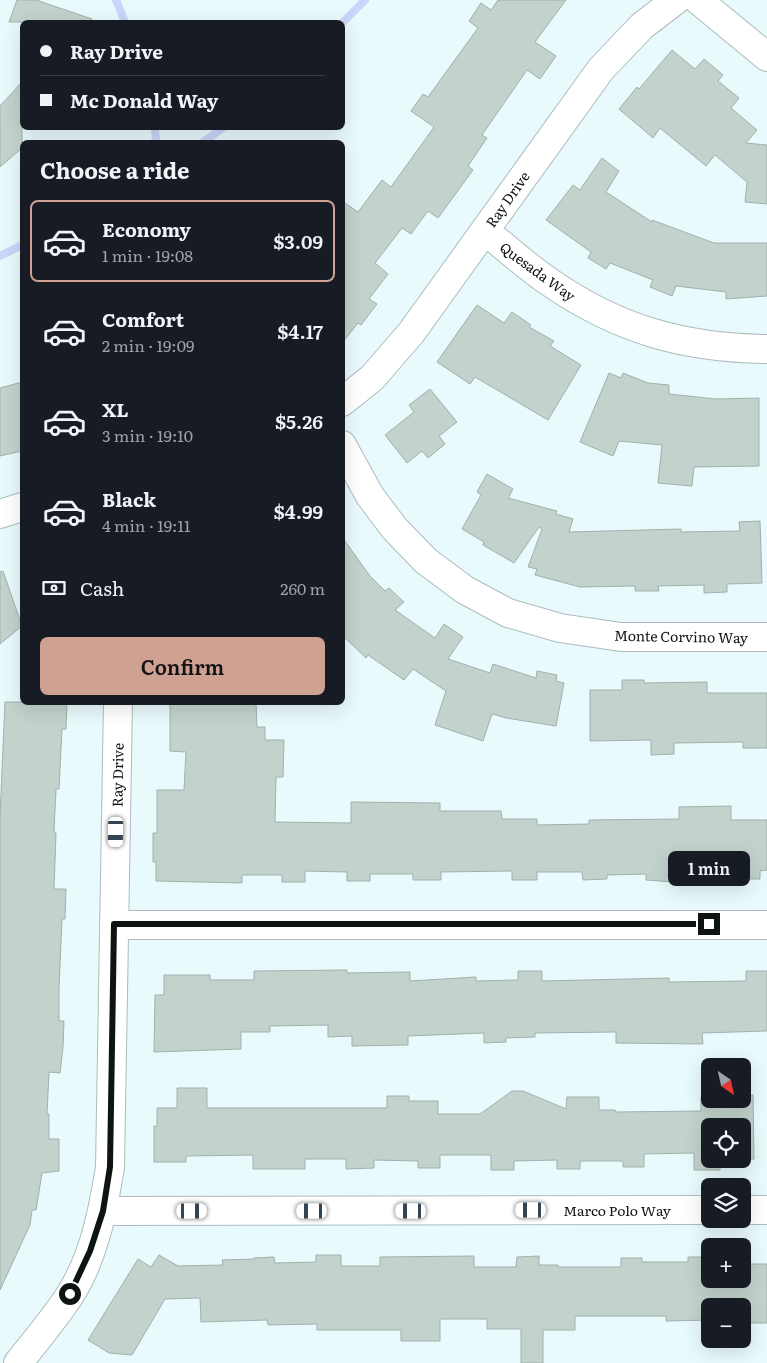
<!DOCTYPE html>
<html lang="en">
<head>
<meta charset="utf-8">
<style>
  :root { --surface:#171b24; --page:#242831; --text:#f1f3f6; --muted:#9ea1a6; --line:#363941; --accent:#cea193 }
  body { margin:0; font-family:Literata,serif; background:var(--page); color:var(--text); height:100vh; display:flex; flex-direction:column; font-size:19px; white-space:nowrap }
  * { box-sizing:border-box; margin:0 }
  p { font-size:16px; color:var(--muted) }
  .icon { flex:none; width:28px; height:28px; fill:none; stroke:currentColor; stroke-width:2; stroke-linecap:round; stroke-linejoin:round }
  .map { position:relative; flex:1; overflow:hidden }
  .panel { position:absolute; left:20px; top:140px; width:325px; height:565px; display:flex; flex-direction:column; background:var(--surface); border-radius:8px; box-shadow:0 5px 20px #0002 }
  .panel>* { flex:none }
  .hud { position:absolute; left:20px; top:20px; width:325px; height:110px; border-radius:8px; box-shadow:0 5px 20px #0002; display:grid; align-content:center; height:110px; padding:0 20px; background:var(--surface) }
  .needle { width:32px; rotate:146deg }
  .controls { position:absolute; left:701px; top:1058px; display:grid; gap:10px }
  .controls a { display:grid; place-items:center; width:50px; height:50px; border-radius:8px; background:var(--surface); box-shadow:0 5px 20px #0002; font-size:25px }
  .end { position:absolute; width:22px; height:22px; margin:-11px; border:6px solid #0e1314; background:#fff; box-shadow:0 0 0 2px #fff }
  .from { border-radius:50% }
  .bubble { position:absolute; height:35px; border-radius:8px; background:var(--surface); box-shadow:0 5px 20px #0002; font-size:16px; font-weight:600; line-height:35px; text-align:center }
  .car { position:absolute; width:15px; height:30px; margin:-15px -8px; border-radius:6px; box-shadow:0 0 4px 1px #0007; background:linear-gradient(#fff 24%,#345 0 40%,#fff 0 76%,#345 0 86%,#fff 0) }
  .hud b { display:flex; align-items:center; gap:18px; height:48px; font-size:19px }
  .hud b+b { border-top:1px solid var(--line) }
  .hud i { width:12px; height:12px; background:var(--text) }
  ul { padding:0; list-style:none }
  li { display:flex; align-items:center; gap:15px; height:82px; margin:0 10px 8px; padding:0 10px; border:2px solid transparent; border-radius:8px }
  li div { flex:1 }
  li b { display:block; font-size:19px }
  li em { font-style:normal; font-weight:600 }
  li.current { border-color:var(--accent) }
  li>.icon { width:45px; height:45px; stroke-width:1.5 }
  h2 { padding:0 20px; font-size:22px; line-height:60px }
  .pay { display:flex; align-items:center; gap:12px; height:55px; padding:0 20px; font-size:19px }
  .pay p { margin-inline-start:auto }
  .primary-button { display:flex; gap:10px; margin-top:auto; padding:10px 20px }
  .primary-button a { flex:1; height:58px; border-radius:8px; background:var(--accent); color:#111; font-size:20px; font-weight:600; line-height:58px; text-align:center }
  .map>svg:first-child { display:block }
</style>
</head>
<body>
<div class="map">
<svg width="767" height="1363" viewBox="0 0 767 1363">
  <rect width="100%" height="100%" fill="#e9fafc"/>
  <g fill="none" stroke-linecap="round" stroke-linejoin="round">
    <g stroke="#cad6f9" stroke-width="8">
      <path d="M116,0l9,22"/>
      <path d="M342,23l23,-23"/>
      <path d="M155,128l1,14"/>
      <path d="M203,142l20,-14"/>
      <path d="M0,256l22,-11"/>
    </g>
  </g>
  <g fill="#c3d2cc" stroke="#a2b0ab" fill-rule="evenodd">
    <path d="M17,0h19l56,19 -1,3h-82z"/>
    <path d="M498,0h68l-31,42 21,14 -16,23 -13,-9 -45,65 5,3 -19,28 5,4 -35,48 -10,-7 -17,23 -9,-6 -27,35 13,11 -19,25 8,5 -16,21 -3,-2 -16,20v-142l16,11 24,-32 9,7 43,-60 -23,-16 12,-17 5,3 50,-69 -9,-7 12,-18 10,7z"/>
    <path d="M672,50l23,19 9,-10 19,16 -5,6 21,17 -8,10 26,22 -11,13 21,2v59l-22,-2 2,-20 -32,-27 -9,11 -46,-38 -7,10 -34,-29 18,-22 2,2z"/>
    <path d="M22,82v66l-22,19v-61z"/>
    <path d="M602,158l17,13 -13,21 46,30v-2l62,23h53v53l-41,3v-7l-50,-6 -4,10 -22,-9 3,-7 -43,-17 -4,6 -18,-11 3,-6 -45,-32 27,-35 7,5z"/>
    <path d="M477,305l27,18 8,-11 19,13 -2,2 25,14 -4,5 31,19 -33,55 -73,-43 -5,7 -33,-22z"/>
    <path d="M609,373l12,5 2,-5 25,10 21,2v9l47,5 43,-1v68l-65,1 -2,19 -34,-3 4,-38 -43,-4 -6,15 -33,-14z"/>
    <path d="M22,382v69l-22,5v-68z"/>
    <path d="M430,389l27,33 -18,14 6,8 -17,14 -6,-7 -15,12 -22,-28 29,-23 -5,-7z"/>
    <path d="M487,474l26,15 -5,9 49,13 -1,3 17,5 -4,13 112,-3v3l59,-1 -1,-9 21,-1 2,62 -35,1v8l-23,1v-8l-46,1 1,5h-24v-5l-55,1 -45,-12 2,-6 -9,-2 14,-38 -3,-2 -25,36 -31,-18 1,-3 -22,-13 19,-34 -4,-3z"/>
    <path d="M342,537l28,39 15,15 4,-3 15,14 -9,8 40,28 9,-14 19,13 -15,22 42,14 3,-9 43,14 1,-7 20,4 -1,6 8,2 -8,43 -50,-8 -14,-4 -9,27 -48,-16 11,-34 -33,-22 -9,11 -36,-25 -2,3 -24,-23z"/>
    <path d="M3,571l19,55 -22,18v-72z"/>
    <path d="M622,680h22v3l63,-1v11h60v55h-24v-6l-69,1v11l-23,1v-15l-61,1v-51h32z"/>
    <path d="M5,702h62l-1,27h-4l-3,60h-3l-2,43 2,1 -2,56h12l-1,30h-3l-3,69v33h5l-1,26 -3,26 -11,-1 -2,42h2v25h10v32l-17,2 -6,37h-4l-2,15 -30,65v-473z"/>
    <path d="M170,702h86l1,25h8v13h19l-1,37h-7l-1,45 76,1v-21l89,1v8h61l1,8h35v6l52,-1v-4l90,-1v-12l52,-1v14h36v50l-7,1v8h-23v-8h-40v10l-24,1 -27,-2v-6l-39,1v4l-24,1 -1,-8h-45v8h-25v-9l-71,1v8h-28v-6h-43v7h-23v-9l-42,-1v11h-23v-7h-40v8l-86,-2v-19h-3v-29h4v-43h27l2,-38 -16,-1z"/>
    <path d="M347,970v3l63,-1v9l66,-4v4l42,-1v-9h24v10l127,-3v4l77,-1v-10h21v60l-65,2 1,11 -87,-1v-11l-81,1v4l-29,1v4l-22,1v-10l-76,3v9l-56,1v-10l-24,1v-12l-58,1v6h-29v17l-87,3 1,-57h9v-20h46v5h44v-9z"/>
    <path d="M177,1088h30v20h180v-12h22v5h29v13h42l32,-23h11l43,18 1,-12h32v13h16l1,2 85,-1v-14l41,2v-3l11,-1 1,64 -34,1v10h-26v-17l-50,1v13h-21v-6h-43v8h-23v-9l-43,1v9h-23v-15h-51v13h-22v-7l-44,-1v8l-28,1v-10h-41v10h-52v-14l-67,1v6h-32v-36h3v-18h20zM710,1126h32v33h-32z"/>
    <path d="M159,1255l19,11 45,-1 -1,-5 32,-1v-1l20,-1 1,6 41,-1v-7h25v11h39v-9l94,-1v11h42l1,-10 22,-1v9h19v2h63v-9h21v4h46v-5h22v22h32v-15h25v59h-25v-17h-32v14l-44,1v-5h-91v14h-32v33h-22v-34h-34v-10h-47v22h-39v-11h-84v-6l-49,1 -1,-5 -66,2 -1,-24 -35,1 -33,56 -23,-2 -21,-13 50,-81 13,8z"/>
  </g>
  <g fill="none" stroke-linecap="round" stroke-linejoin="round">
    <defs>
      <g id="minor">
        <path d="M698,0l69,57"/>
        <path d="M485,231c22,17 43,37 66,52 68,47 134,65 216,66"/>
        <path d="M342,402l30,-24 39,-45 190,-264 41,-43 34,-26"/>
        <path d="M342,445l28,51 25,33 31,32 39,29 43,23 52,15 61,9h146"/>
        <path d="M0,514l22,-7"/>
        <path d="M114,925h653"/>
        <path d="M742,1210h25"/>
        <path d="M103,1211l607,-1"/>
        <path d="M18,1363c18,-22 36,-44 52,-68 24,-38 33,-84 40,-128l8,-465"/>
      </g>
    </defs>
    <use href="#minor" stroke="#acbcbe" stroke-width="30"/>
    <use href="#minor" stroke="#fff" stroke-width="28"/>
  </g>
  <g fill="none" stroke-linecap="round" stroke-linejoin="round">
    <path stroke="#0e1314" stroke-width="6" d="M70,1294l20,-43 13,-40 7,-44 4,-243h595"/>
  </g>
  <g text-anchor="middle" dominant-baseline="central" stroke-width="4.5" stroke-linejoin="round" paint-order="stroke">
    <g font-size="14" fill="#0e1314" stroke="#fff">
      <text transform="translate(507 199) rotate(-55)">Ray Drive</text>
      <text transform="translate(538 271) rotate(36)">Quesada Way</text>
      <text transform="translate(681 636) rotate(1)">Monte Corvino Way</text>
      <text transform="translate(117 775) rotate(-89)">Ray Drive</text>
      <text x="617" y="1210">Marco Polo Way</text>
    </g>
  </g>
</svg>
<div class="controls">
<a><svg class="needle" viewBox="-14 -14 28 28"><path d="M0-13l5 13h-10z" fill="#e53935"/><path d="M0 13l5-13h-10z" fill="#9ea1a6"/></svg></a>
<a><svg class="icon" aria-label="locate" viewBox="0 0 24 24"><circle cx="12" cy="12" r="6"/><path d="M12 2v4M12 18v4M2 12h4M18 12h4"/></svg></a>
<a><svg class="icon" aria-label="layers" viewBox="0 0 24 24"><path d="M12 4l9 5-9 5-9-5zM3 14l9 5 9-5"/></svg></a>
<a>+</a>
<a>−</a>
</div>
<i class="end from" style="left:70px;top:1294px"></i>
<i class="end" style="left:709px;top:924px"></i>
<div class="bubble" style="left:668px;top:851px;width:82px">1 min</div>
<i class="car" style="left:116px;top:832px;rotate:181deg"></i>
<i class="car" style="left:531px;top:1210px;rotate:270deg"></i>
<i class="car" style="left:192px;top:1211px;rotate:90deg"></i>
<i class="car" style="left:312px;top:1211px;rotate:270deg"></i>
<i class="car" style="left:411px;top:1211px;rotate:270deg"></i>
<div class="hud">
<b><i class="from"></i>Ray Drive</b>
<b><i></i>Mc Donald Way</b>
</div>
<section class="panel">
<h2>Choose a ride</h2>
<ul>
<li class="current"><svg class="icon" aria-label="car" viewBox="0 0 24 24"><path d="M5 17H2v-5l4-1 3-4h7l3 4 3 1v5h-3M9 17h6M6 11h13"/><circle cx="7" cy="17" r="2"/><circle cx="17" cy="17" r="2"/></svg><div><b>Economy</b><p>1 min · 19:08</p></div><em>$3.09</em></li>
<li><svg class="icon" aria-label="car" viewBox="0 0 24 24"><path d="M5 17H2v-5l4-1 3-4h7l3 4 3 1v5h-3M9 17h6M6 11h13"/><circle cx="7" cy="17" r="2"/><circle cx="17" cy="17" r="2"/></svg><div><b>Comfort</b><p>2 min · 19:09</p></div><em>$4.17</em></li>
<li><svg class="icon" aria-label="car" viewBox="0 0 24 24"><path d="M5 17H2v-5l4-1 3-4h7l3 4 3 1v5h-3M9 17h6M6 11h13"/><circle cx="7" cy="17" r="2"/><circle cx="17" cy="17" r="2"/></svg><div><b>XL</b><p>3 min · 19:10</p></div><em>$5.26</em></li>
<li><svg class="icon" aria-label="car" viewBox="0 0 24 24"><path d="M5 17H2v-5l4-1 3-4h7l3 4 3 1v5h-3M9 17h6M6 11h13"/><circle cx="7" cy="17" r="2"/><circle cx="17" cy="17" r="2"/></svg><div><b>Black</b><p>4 min · 19:11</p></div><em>$4.99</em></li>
</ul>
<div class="pay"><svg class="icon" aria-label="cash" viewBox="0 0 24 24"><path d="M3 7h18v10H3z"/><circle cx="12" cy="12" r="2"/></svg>Cash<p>260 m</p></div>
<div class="primary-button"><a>Confirm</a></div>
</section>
</div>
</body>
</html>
